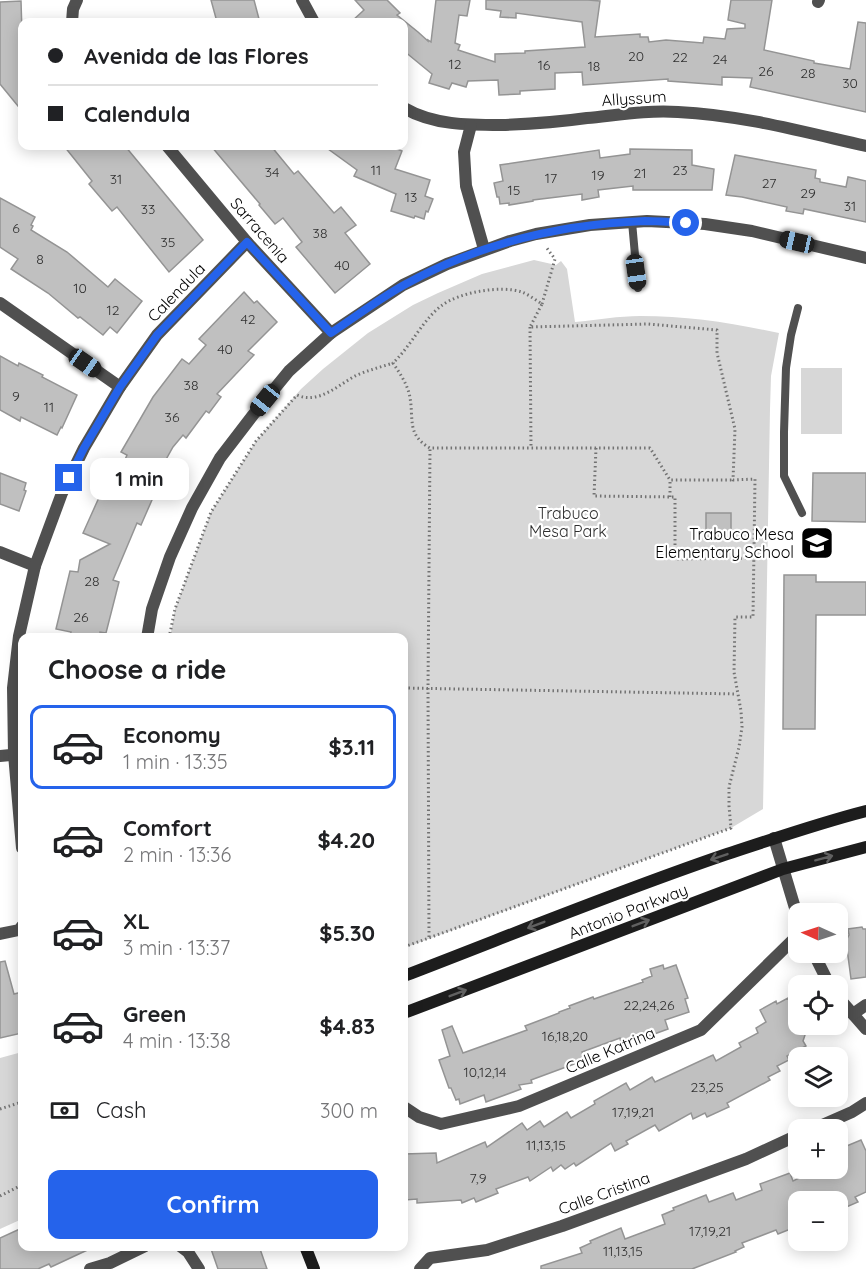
<!DOCTYPE html>
<html lang="en">
<head>
<meta charset="utf-8">
<style>
  :root { --surface:#fff; --page:#f6f6f6; --text:#202124; --muted:#757577; --line:#e0e0e0; --accent:#2563eb }
  body { margin:0; font-family:Quicksand,sans-serif; background:var(--page); color:var(--text); height:100vh; display:flex; flex-direction:column; font-size:22px; white-space:nowrap }
  * { box-sizing:border-box; margin:0 }
  p { font-size:20px; color:var(--muted) }
  .icon { flex:none; width:33px; height:33px; fill:none; stroke:currentColor; stroke-width:2; stroke-linecap:round; stroke-linejoin:round }
  .map { position:relative; flex:1; overflow:hidden }
  .panel { position:absolute; left:18px; top:633px; width:390px; height:618px; display:flex; flex-direction:column; background:var(--surface); border-radius:12px; box-shadow:0 3px 15px #0003 }
  .panel>* { flex:none }
  .hud { position:absolute; left:18px; top:18px; width:390px; height:132px; border-radius:12px; box-shadow:0 3px 15px #0003; display:grid; align-content:center; height:132px; padding:0 30px; background:var(--surface) }
  .needle { width:39px; rotate:273deg }
  .fabs { position:absolute; left:788px; top:903px; display:grid; gap:12px }
  .fabs a { display:grid; place-items:center; width:60px; height:60px; border-radius:12px; background:var(--surface); box-shadow:0 3px 15px #0003; font-size:30px }
  .end { position:absolute; width:27px; height:27px; margin:-14px; border:8px solid #2563eb; background:#fff; box-shadow:0 0 0 3px #fff }
  .from { border-radius:50% }
  .bubble { position:absolute; height:42px; border-radius:12px; background:var(--surface); box-shadow:0 3px 15px #0003; font-size:20px; font-weight:700; line-height:42px; text-align:center }
  .car { position:absolute; width:18px; height:36px; margin:-18px -9px; border-radius:8px; box-shadow:0 0 4px 2px #0007; background:linear-gradient(#222 24%,#8ab4d8 0 40%,#222 0 76%,#8ab4d8 0 86%,#222 0) }
  .hud b { display:flex; align-items:center; gap:21px; height:57px; font-size:22px }
  .hud b+b { border-top:2px solid var(--line) }
  .hud i { width:15px; height:15px; background:var(--text) }
  ul { padding:0; list-style:none }
  li { display:flex; align-items:center; gap:18px; height:84px; margin:0 12px 9px; padding:0 18px; border:3px solid transparent; border-radius:12px }
  li div { flex:1 }
  li b { display:block; font-size:22px }
  li em { font-style:normal; font-weight:700 }
  li.current { border-color:var(--accent) }
  li>.icon { width:54px; height:54px; stroke-width:1.5 }
  h2 { padding:0 30px; font-size:27px; line-height:72px }
  .pay { display:flex; align-items:center; gap:15px; height:66px; padding:0 30px; font-size:22px }
  .pay p { margin-inline-start:auto }
  .action { display:flex; gap:12px; margin-top:auto; padding:12px 30px }
  .action a { flex:1; height:69px; border-radius:12px; background:var(--accent); color:#fff; font-size:24px; font-weight:700; line-height:69px; text-align:center }
  .map>svg:first-child { display:block }
</style>
</head>
<body>
<div class="map">
<svg width="866" height="1269" viewBox="0 0 866 1269">
  <rect width="100%" height="100%" fill="#fff"/>
  <g fill="#d7d7d7">
    <path d="M534,260l22,5 5,-4 6,8 8,53c22,-2 44,-6 65,-6 49,0 92,7 139,17l-8,43 -1,33 -7,400 -32,19 -327,120v-310h-234l5,-29 36,-97 45,-71 45,-52 22,-20 45,-36 45,-28 25,-12 44,-19z"/>
    <rect x="801" y="368" width="41" height="66"/>
    <path d="M22,1052v167l-22,10v-171z"/>
  </g>
  <g fill="#c0c0c0" stroke="#949494" stroke-width="1.5">
    <path d="M211,0h43l5,19 -13,3h-29z"/>
    <path d="M355,0h32l13,13 -3,2 21,17 10,9v-1l3,2 5,-42h34l-3,16 -8,-1 -4,28 5,2 -2,5 37,12v-8l30,-1v-2l60,-4 -3,-25 -66,-9v5l-16,-1 1,-6 -15,-2v-9h102l12,1 -5,36 45,-3v3h8l1,5 17,-2 37,3 1,-6 21,2 2,-10 18,-1v-4l-17,-4 3,-20h41l-8,50 50,11v2l36,6 8,-47 8,1v89l-116,-25 2,-9 -30,-1v8l-54,-4v-2l-85,6 -1,-13 -27,1v16l-35,2v3l-21,1 -1,-15 -30,1 -2,6 -14,-4 -3,6 -20,-6 3,-9 -28,-23v-29h-53l13,-12z"/>
    <path d="M21,1l1,32v78l-22,-27v-82z"/>
    <path d="M64,146h61l78,94 -34,32 -52,-65 -5,4 -23,-27 3,-3z"/>
    <path d="M211,146h60l23,28 4,-3 36,42 7,-6 15,18 -11,8 25,31 -35,29 -39,-46 6,-5 -19,-24 -8,6 -16,-19 1,-1z"/>
    <path d="M324,146h66l12,5 -7,18 35,11 -5,16 8,3 -5,13 -2,-1 -2,8 -9,-3 -1,2 -23,-7 5,-17 -42,-18 3,-6z"/>
    <path d="M630,149l62,1v15l22,4 -2,21h-79v-4l-35,4 1,7 -17,3v-6l-49,6v1l-24,4v-2l-9,1 -1,-7h-2l-3,-14 9,-2 -3,-16 99,-15 1,8 30,-4z"/>
    <path d="M735,155l81,15 -1,8 5,1v3l26,5 2,-10 18,4v41l-62,-13 -1,5 -17,-3 1,-4 -45,-10 -16,-2z"/>
    <path d="M0,198l35,19 -4,8 2,1 -2,4 36,22 41,35 7,-8 27,22 -25,32 -7,-6 -7,8 -23,-18 -2,1 -30,-25 -37,-24 7,-10 -18,-12z"/>
    <path d="M244,292l10,11 3,-2 20,21 -29,29 6,4 -37,39 4,3 -12,16 -3,-2 -20,27 -3,-3 -10,12 -24,43 6,3 -14,32 -4,-2 -24,57 6,2 -13,51 -6,-1 -1,6h-21l-8,-3 1,-3 -15,-3 14,-58 8,1 2,-12 30,-16 -27,-11 23,-51 8,3 13,-30 -6,-3 32,-55 29,-38 7,5 17,-19 -7,-6z"/>
    <path d="M0,356l18,10 1,-3 24,12 -1,2 35,18 -15,33 -1,-1 -4,8 -36,-18 -1,4 -20,-11z"/>
    <path d="M0,473l26,10 -2,7 2,1 -7,20 -19,-7z"/>
    <path d="M813,473h53v49l-54,-1z"/>
    <rect x="706" y="513" width="25" height="24"/>
    <path d="M784,575h32v7h50v33h-50l-1,114h-32z"/>
    <path d="M862,927l1,2h3v48l-15,2 -5,-38 3,-6 -1,-6z"/>
    <path d="M5,961l9,33 8,-2v41l-22,5v-76z"/>
    <path d="M663,965l1,4 12,-4 12,33 -3,1 4,13 -24,8 3,9 -33,12 -1,-2 -13,4 -1,-5 -38,14 3,8 -54,20 1,3 -13,2 2,4 -35,13 -2,-7 -24,9 -1,-5 -3,1 -5,-12h-2l-10,-28 11,-4 -8,-26 10,-4 11,27 64,-23 -2,-4 34,-13v-1l11,-4 -1,-2 24,-9 1,2 49,-17 -1,-2 10,-4 -2,-7z"/>
    <path d="M788,998l10,17v10l6,2 2,5 -3,9 3,5 -19,10 2,4 -12,6 3,5 -12,6 2,3 -43,23 2,4 -22,10 -2,-4 -12,6 -2,-6 -32,18 -4,-6 -29,16 2,3 -13,7 -4,-8 -35,23 -2,-3 -9,6 -4,-4 -8,6 -2,-4 -21,14 -2,-4 -32,12 2,4 -22,9 -2,-4 -12,5 -1,-3 -44,3v-4l-12,1 -1,-46 32,-1 1,10 48,-21 2,5 35,-24 5,7 13,-9 4,6 23,-15 4,6 24,-14 -1,-3 32,-18 4,7 22,-13 3,5 58,-27 3,6 25,-14 -2,-4 19,-10 -2,-5 10,-6 -6,-12 16,-9 1,3z"/>
    <path d="M861,1140l5,11v41l-11,5 3,5 -21,9v-9h-39v24l-20,8 -2,-4 -34,13 2,4 -9,4 1,1 -44,17h-151v-3l41,-13 -2,-5 11,-5 -1,-2 31,-13 4,11 40,-15 -3,-9 12,-5 -1,-2 33,-13 3,7 24,-9 3,7 26,-10 -2,-6 30,-11 3,8 27,-13h17v-18z"/>
    <path d="M22,1228v18h74l-45,21 -2,-3 -11,5h-38v-31z"/>
    <path d="M210,1246h49l8,23h-49z"/>
  </g>
  <g fill="none" stroke-linecap="round" stroke-linejoin="round">
    <g stroke="#727272" stroke-width="3" stroke-dasharray="1.5 3" stroke-linecap="butt">
      <path d="M542,304l13,-45 -9,-12"/>
      <path d="M530,327l1,121"/>
      <path d="M596,448l-2,48 81,1v62l79,-1"/>
      <path d="M670,497v-16"/>
      <path d="M169,638l6,-29 36,-97 45,-71 41,-46c22,10 42,-11 60,-20 12,-5 24,-8 36,-12"/>
      <path d="M404,688l333,6"/>
      <path d="M429,937l-1,-249 2,-240"/>
      <path d="M404,947l327,-119 -2,-22v-19l10,-40 3,-20 -1,-16 -7,-39 1,-55h18l2,-138 -22,1 2,-51 -18,-76v-23l-69,-6 -118,3 12,-23c-6,-4 -13,-9 -20,-12 -21,-7 -63,0 -81,14 -19,15 -30,40 -48,57 6,9 13,19 16,30 6,24 -4,41 21,55h220l20,32h63"/>
      <path d="M0,1109l22,-7"/>
      <path d="M0,1196l22,-11"/>
    </g>
    <g stroke="#505050" stroke-width="8">
      <path d="M632,222l6,66"/>
      <path d="M798,308l-7,27 -5,33 -2,64v44l18,37"/>
    </g>
    <g stroke="#505050" stroke-width="12">
      <path d="M302,0l12,22"/>
      <path d="M818,2l1,-2"/>
      <path d="M72,22l1,-13 4,-9"/>
      <path d="M404,108c29,17 64,17 97,17 29,-1 58,-3 86,-7 31,-3 60,-8 91,-6 64,3 126,20 188,34"/>
      <path d="M471,125l-7,27 2,34 18,63"/>
      <path d="M167,146l80,96 84,91"/>
      <path d="M0,303l120,84"/>
      <path d="M0,552l35,14"/>
      <path d="M0,756l21,-2"/>
      <path d="M774,838l24,80"/>
      <path d="M22,848l-8,-94 -1,-66 6,-52 16,-70 27,-73 22,-45 36,-61 37,-52 90,-93"/>
      <path d="M0,934l19,-4 3,-4"/>
      <path d="M813,952l17,34"/>
      <path d="M837,996l29,33"/>
      <path d="M853,1014l13,-9"/>
      <path d="M404,1107l15,10 22,7 78,-18 182,-76 97,-95"/>
      <path d="M811,1130l41,-18 14,-9"/>
      <path d="M180,1246l8,6 11,17"/>
      <path d="M90,1269l20,-6 35,-17"/>
      <path d="M420,1269l10,-11 57,-8 75,-24 184,-67 52,-24"/>
    </g>
    <path stroke="#505050" stroke-width="12" d="M147,638l5,-29 18,-52 22,-49 28,-50 33,-43 36,-44 42,-38 72,-48 44,-21 63,-23 26,-7 54,-9 57,-4 58,3 47,7 114,27"/>
    <g stroke="#1d1d1d" stroke-width="12">
      <path d="M404,976c107,-41 214,-85 323,-122 46,-15 92,-31 139,-43"/>
      <path d="M404,1013l379,-144 83,-22"/>
      <path d="M305,1246l9,23"/>
    </g>
  </g>
  <defs><path id="oneway-shaft" d="M-6 0H5M1.5-3L5.5 0L1.5 3" fill="none" stroke-width="1.6" stroke-linecap="round" stroke-linejoin="round" transform="scale(1.5)"/></defs>
  <g stroke="#616161">
    <use href="#oneway-shaft" transform="translate(719 857) rotate(161)"/>
    <use href="#oneway-shaft" transform="translate(824 858) rotate(-15)"/>
    <use href="#oneway-shaft" transform="translate(641 923) rotate(-21)"/>
    <use href="#oneway-shaft" transform="translate(536 925) rotate(159)"/>
    <use href="#oneway-shaft" transform="translate(458 993) rotate(-21)"/>
  </g>
  <g fill="none" stroke-linecap="round" stroke-linejoin="round">
    <path stroke="#2563eb" stroke-width="8" d="M69,478l15,-30 36,-61 37,-52 90,-93 84,91c24,-16 48,-34 73,-48 74,-41 156,-61 241,-64 13,0 27,1 41,2"/>
  </g>
  <defs>
    <symbol id="school-square" viewBox="-11 -11 22 22"><rect x="-9" y="-9" width="18" height="18" rx="4" fill="#000" stroke="#fff"/><path d="M0-5L7-2L0 1L-7-2ZM-4 1L0 2.5L4 1V4Q0 6-4 4Z" fill="#fff"/></symbol>
  </defs>
  <g fill-rule="evenodd">
    <use href="#school-square" x="798" y="524" width="38" height="38"/>
  </g>
  <g text-anchor="middle" dominant-baseline="central" stroke-width="4.5" stroke-linejoin="round" paint-order="stroke">
    <g font-size="14" fill="#303030">
      <text x="636" y="56">20</text>
      <text x="680" y="57">22</text>
      <text x="720" y="59">24</text>
      <text x="455" y="64">12</text>
      <text x="544" y="65">16</text>
      <text x="594" y="66">18</text>
      <text x="766" y="71">26</text>
      <text x="808" y="73">28</text>
      <text x="850" y="83">30</text>
      <text x="376" y="170">11</text>
      <text x="680" y="170">23</text>
      <text x="272" y="172">34</text>
      <text x="640" y="173">21</text>
      <text x="598" y="175">19</text>
      <text x="551" y="178">17</text>
      <text x="116" y="179">31</text>
      <text x="769" y="183">27</text>
      <text x="514" y="190">15</text>
      <text x="808" y="193">29</text>
      <text x="411" y="197">13</text>
      <text x="850" y="206">31</text>
      <text x="148" y="209">33</text>
      <text x="16" y="228">6</text>
      <text x="320" y="233">38</text>
      <text x="168" y="242">35</text>
      <text x="40" y="259">8</text>
      <text x="342" y="265">40</text>
      <text x="80" y="288">10</text>
      <text x="113" y="310">12</text>
      <text x="248" y="319">42</text>
      <text x="225" y="349">40</text>
      <text x="191" y="385">38</text>
      <text x="16" y="396">9</text>
      <text x="49" y="407">11</text>
      <text x="172" y="417">36</text>
      <text x="92" y="581">28</text>
      <text x="81" y="617">26</text>
      <text x="649" y="1005">22,24,26</text>
      <text x="565" y="1036">16,18,20</text>
      <text x="485" y="1072">10,12,14</text>
      <text x="707" y="1087">23,25</text>
      <text x="633" y="1112">17,19,21</text>
      <text x="546" y="1145">11,13,15</text>
      <text x="478" y="1178">7,9</text>
      <text x="710" y="1231">17,19,21</text>
      <text x="623" y="1251">11,13,15</text>
    </g>
    <g font-size="16" fill="#000" stroke="#fff">
      <text transform="translate(634 98) rotate(-4)">Allyssum</text>
      <text transform="translate(260 230) rotate(49)">Sarracenia</text>
      <text transform="translate(176 292) rotate(-46)">Calendula</text>
      <text transform="translate(628 911) rotate(-21)">Antonio Parkway</text>
      <text transform="translate(610 1050) rotate(-23)">Calle Katrina</text>
      <text transform="translate(604 1193) rotate(-20)">Calle Cristina</text>
    </g>
    <g font-size="16" fill="#2e2e2e" stroke="#fff">
      <text x="568" y="513">Trabuco<tspan x="568" dy="18">Mesa Park</tspan></text>
    </g>
    <g font-size="16" fill="#000" stroke="#fff" text-anchor="end">
      <text x="794" y="534">Trabuco Mesa<tspan x="794" dy="18">Elementary School</tspan></text>
    </g>
  </g>
</svg>
<div class="fabs">
<a><svg class="needle" viewBox="-14 -14 28 28"><path d="M0-13l5 13h-10z" fill="#e53935"/><path d="M0 13l5-13h-10z" fill="#757577"/></svg></a>
<a><svg class="icon" aria-label="locate" viewBox="0 0 24 24"><circle cx="12" cy="12" r="6"/><path d="M12 2v4M12 18v4M2 12h4M18 12h4"/></svg></a>
<a><svg class="icon" aria-label="layers" viewBox="0 0 24 24"><path d="M12 4l9 5-9 5-9-5zM3 14l9 5 9-5"/></svg></a>
<a>+</a>
<a>−</a>
</div>
<i class="end from" style="left:686px;top:223px"></i>
<i class="end" style="left:69px;top:478px"></i>
<div class="bubble" style="left:90px;top:458px;width:99px">1 min</div>
<i class="car" style="left:797px;top:242px;rotate:283deg"></i>
<i class="car" style="left:636px;top:272px;rotate:172deg"></i>
<i class="car" style="left:85px;top:363px;rotate:125deg"></i>
<i class="car" style="left:265px;top:400px;rotate:219deg"></i>
<div class="hud">
<b><i class="from"></i>Avenida de las Flores</b>
<b><i></i>Calendula</b>
</div>
<section class="panel">
<h2>Choose a ride</h2>
<ul>
<li class="current"><svg class="icon" aria-label="car" viewBox="0 0 24 24"><path d="M5 17H2v-5l4-1 3-4h7l3 4 3 1v5h-3M9 17h6M6 11h13"/><circle cx="7" cy="17" r="2"/><circle cx="17" cy="17" r="2"/></svg><div><b>Economy</b><p>1 min · 13:35</p></div><em>$3.11</em></li>
<li><svg class="icon" aria-label="car" viewBox="0 0 24 24"><path d="M5 17H2v-5l4-1 3-4h7l3 4 3 1v5h-3M9 17h6M6 11h13"/><circle cx="7" cy="17" r="2"/><circle cx="17" cy="17" r="2"/></svg><div><b>Comfort</b><p>2 min · 13:36</p></div><em>$4.20</em></li>
<li><svg class="icon" aria-label="car" viewBox="0 0 24 24"><path d="M5 17H2v-5l4-1 3-4h7l3 4 3 1v5h-3M9 17h6M6 11h13"/><circle cx="7" cy="17" r="2"/><circle cx="17" cy="17" r="2"/></svg><div><b>XL</b><p>3 min · 13:37</p></div><em>$5.30</em></li>
<li><svg class="icon" aria-label="car" viewBox="0 0 24 24"><path d="M5 17H2v-5l4-1 3-4h7l3 4 3 1v5h-3M9 17h6M6 11h13"/><circle cx="7" cy="17" r="2"/><circle cx="17" cy="17" r="2"/></svg><div><b>Green</b><p>4 min · 13:38</p></div><em>$4.83</em></li>
</ul>
<div class="pay"><svg class="icon" aria-label="cash" viewBox="0 0 24 24"><path d="M3 7h18v10H3z"/><circle cx="12" cy="12" r="2"/></svg>Cash<p>300 m</p></div>
<div class="action"><a>Confirm</a></div>
</section>
</div>
</body>
</html>
